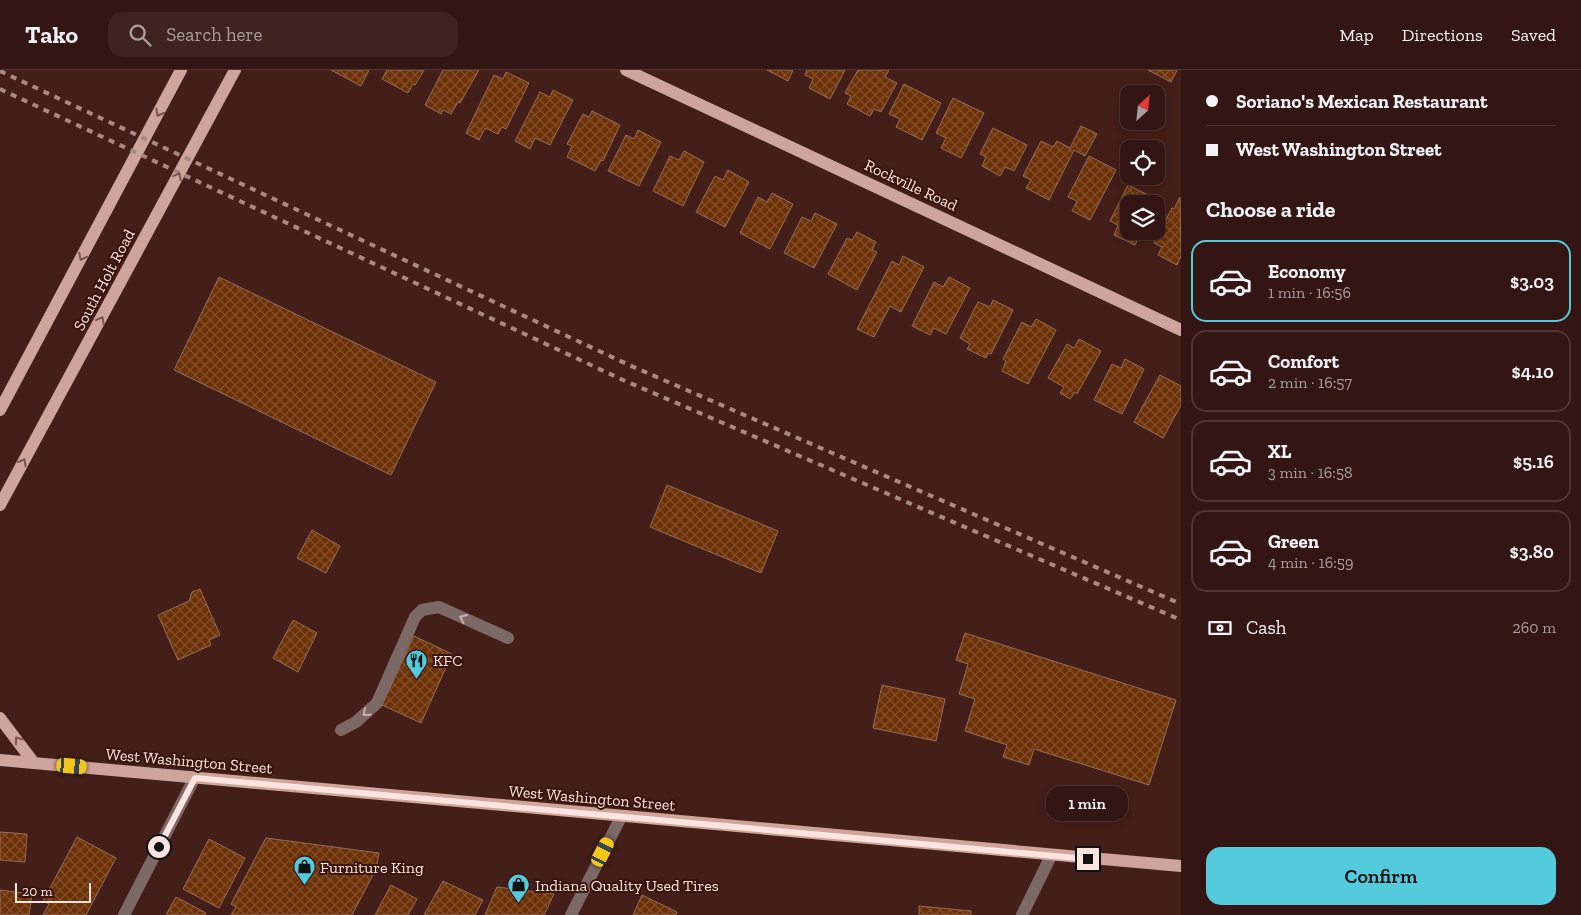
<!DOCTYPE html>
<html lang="en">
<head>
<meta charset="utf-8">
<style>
  :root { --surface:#331613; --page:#3e2321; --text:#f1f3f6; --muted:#a99fa0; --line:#4e3533; --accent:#54cadd }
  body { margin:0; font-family:"Zilla Slab",serif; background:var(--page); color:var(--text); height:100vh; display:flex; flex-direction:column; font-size:19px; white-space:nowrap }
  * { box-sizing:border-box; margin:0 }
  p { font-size:16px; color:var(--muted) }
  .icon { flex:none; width:28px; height:28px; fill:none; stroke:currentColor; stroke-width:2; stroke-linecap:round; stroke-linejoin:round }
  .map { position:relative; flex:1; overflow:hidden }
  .side { display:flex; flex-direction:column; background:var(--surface); width:400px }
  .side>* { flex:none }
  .top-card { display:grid; align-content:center; height:110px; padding:0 25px; background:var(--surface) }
  .needle { width:32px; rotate:27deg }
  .tools { position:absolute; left:1120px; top:15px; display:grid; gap:10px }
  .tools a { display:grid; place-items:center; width:45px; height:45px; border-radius:10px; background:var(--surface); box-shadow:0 2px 8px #0003,0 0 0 1px var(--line); font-size:25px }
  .scale { position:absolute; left:15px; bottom:12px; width:76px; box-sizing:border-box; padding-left:5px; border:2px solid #fee4df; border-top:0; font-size:14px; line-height:18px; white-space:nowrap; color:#fee4df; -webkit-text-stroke:4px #39140f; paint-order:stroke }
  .end { position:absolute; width:22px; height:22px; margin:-11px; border:6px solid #fee4df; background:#111; box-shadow:0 0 0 2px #111 }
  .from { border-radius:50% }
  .bubble { position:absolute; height:35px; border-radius:15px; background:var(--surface); box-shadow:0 2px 8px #0003,0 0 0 1px var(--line); font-size:16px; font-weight:600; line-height:35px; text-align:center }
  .car { position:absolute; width:15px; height:30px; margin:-15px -8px; border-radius:6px; box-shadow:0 0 4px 1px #0007; background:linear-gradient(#f5c518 24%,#345 0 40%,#f5c518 0 76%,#345 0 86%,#f5c518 0) }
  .top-card b { display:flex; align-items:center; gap:18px; height:48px; font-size:19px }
  .top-card b+b { border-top:1px solid var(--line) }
  .top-card i { width:12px; height:12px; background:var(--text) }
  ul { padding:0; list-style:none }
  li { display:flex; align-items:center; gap:15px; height:82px; margin:0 10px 8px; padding:0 15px; border:2px solid var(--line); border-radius:15px }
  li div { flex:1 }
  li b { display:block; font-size:19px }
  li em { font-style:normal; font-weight:600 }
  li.current { border-color:var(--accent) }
  li>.icon { width:45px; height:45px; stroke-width:1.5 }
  h2 { padding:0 25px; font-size:22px; line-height:60px }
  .pay { display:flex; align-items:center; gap:12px; height:55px; padding:0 25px; font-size:19px }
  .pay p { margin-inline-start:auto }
  .button { display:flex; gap:10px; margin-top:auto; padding:10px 25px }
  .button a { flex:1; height:58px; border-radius:15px; background:var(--accent); color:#111; font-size:20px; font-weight:600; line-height:58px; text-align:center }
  header { display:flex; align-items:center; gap:30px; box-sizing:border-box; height:70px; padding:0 25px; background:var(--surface); border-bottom:1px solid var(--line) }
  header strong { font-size:24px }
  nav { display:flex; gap:28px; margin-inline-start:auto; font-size:18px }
  .search { width:350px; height:45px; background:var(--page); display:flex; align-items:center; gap:12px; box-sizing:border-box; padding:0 18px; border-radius:15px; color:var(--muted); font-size:19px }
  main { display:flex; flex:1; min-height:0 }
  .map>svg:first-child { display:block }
</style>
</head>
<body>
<header>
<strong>Tako</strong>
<div class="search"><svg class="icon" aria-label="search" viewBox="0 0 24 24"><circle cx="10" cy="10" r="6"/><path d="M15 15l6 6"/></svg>Search here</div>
<nav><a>Map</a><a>Directions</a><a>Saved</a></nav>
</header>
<main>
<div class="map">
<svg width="1181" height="845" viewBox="0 0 1181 845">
  <defs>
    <pattern id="building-cross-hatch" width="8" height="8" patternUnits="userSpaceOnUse" patternTransform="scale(1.25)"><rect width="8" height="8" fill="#6d3106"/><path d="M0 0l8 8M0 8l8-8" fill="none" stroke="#834f2a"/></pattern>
  </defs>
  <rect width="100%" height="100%" fill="#441e19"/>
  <g fill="url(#building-cross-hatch)" stroke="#946d57">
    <path d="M331,0h38l-8,16z"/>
    <path d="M387,0h37l-9,15 -2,-1 -5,9 -26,-14z"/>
    <path d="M443,0h36l-19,33 -2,-1 -7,12 -8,-4 -2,4 -16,-9z"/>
    <path d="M767,0h26l-5,11z"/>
    <path d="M807,0h38l-15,29 -21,-11 4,-9 -8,-4z"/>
    <path d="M858,0h31l-4,7 12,6 -16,29 -7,-3 -4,7 -23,-12 4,-8 -6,-3z"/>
    <path d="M1148,0h29l-6,12z"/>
    <path d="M506,2l23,11 -23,46 -4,-2 -4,7 -13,-6 -6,12 -13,-7 28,-58 9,4z"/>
    <path d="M904,14l37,19 -19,37 -26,-13 4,-8 -11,-5z"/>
    <path d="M553,20l20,10 -23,45 -15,-7 -5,11 -15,-8 25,-49 10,5z"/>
    <path d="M953,28l31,15 -23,45 -20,-10 5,-10 -10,-5z"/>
    <path d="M592,41l28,14 -17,36 -2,-1 -6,11 -28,-14 5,-11 -5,-2 16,-30 6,3z"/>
    <path d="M1081,56l16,8 -12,22 -11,-6 -25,50 -23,-12 5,-8 -8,-4 18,-35 12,6 4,-6 13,7z"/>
    <path d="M993,58l34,17 -13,26 -9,-4 -5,9 -18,-10 4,-9 -6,-3z"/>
    <path d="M638,60l23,12 -22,44 -31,-15 18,-36 8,4z"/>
    <path d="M684,81l20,11 -21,44 -30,-15 17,-35 9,4z"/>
    <path d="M1089,86l27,14 -26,50 -18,-9 5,-10 -9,-4z"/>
    <path d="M728,100l21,12 -24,45 -29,-15 19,-36 8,4z"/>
    <path d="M1128,115l30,15 -3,4h-26v27h13l-7,14 -21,-10 4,-10 -8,-4z"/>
    <path d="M772,123l21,11 -23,45 -30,-16 18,-36 9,5z"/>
    <path d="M1180,127l1,59 -4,9 -19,-10 4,-8 -8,-4 18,-35 2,1z"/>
    <path d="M815,143l22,11 -23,44 -30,-15 18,-36 9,4z"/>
    <path d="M857,162l19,10 -4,8 5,2 -20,38 -29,-16 19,-36 5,2z"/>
    <path d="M903,186l21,11 -23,45 -11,-6 -16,31 -17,-8 35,-68 7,4z"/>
    <path d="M219,207l217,105 -45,93 -217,-105z"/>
    <path d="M949,207l21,11 -24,46 -12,-6 -4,7 -18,-9 22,-44 9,5z"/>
    <path d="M993,230l20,10 -22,44 -3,-1 -2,5 -19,-9 3,-5 -10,-6 18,-36 12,5z"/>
    <path d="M1036,249l20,11 -28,54 -26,-13 4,-10 -3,-2 19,-37 9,5z"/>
    <path d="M1079,269l22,12 -24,43 -2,-2 -5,7 -10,-6 4,-6 -16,-9 19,-34 7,4z"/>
    <path d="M1125,289l19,10 -22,45 -28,-14 18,-36 9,4z"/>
    <path d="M1160,305l21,11v19l-18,33 -29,-16z"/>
    <path d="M667,415l111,46 -17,42 -111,-46z"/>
    <path d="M312,460l28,16 -14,27 -29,-15z"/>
    <path d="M200,519l20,46 -11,5 2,5 -33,15 -20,-45 31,-14 3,-9z"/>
    <path d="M293,550l24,13 -19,39 -25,-14z"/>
    <path d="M965,563l211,67 -27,85 -115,-36 -5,16 -26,-8 4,-12 -42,-14 10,-32 -16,-5 9,-30 -12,-4z"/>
    <path d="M414,566l38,18 -31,69 -39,-18z"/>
    <path d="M882,615l63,14 -9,42 -63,-13z"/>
    <path d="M0,762l27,2 -2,28 -25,-2z"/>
    <path d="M77,767l39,21 -30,57h-43l6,-11 -6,-3z"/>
    <path d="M266,768l113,15 -3,16 -24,46h-121l5,-8 -5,-3z"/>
    <path d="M209,769l36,19 -26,50 -36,-19z"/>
    <path d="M443,811l40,19 -8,15h-51z"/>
    <path d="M391,815l26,14 -9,16h-33z"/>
    <path d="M497,817l57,7 -10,21h-59z"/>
    <path d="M0,820l32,4 -3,21h-29z"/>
    <path d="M642,825l35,17 -1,3h-43z"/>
    <path d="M176,827l30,16 -1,2h-39z"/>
    <path d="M919,836l52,5v4h-52z"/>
  </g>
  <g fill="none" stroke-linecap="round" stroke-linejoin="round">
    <path stroke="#7c6864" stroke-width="12" d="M341,660l15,-8 21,-19 38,-86 7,-7 17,-3 69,31"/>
    <g stroke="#7c6864" stroke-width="12">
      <path d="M124,845l71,-138"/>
      <path d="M571,845l50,-98"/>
      <path d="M1022,845l29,-59"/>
    </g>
    <g stroke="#cea49d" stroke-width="12">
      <path d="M626,0l555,260"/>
      <path d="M0,340l181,-340"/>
      <path d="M0,435l235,-435"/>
      <path d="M0,648l34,45"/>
      <path d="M0,690l1181,106"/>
    </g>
    <g stroke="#a98984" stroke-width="4" stroke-dasharray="6 6" stroke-linecap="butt">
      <path d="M0,1l629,294 552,239"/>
      <path d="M0,19l623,291 558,240"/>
    </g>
  </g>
  <defs><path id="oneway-chevron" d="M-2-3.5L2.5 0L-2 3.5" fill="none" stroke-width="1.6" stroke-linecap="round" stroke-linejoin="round" transform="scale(1.25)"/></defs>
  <g stroke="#7c554f">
    <use href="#oneway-chevron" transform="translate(159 43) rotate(118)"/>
    <use href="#oneway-chevron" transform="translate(178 106) rotate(-62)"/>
    <use href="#oneway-chevron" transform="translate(82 187) rotate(118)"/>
    <use href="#oneway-chevron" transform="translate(101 250) rotate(-61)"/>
    <use href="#oneway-chevron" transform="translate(23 392) rotate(-61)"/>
    <use href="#oneway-chevron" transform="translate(18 670) rotate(-126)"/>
  </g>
  <g stroke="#cab2ae">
    <use href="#oneway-chevron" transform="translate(463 548) rotate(-156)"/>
    <use href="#oneway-chevron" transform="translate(366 643) rotate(139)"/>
  </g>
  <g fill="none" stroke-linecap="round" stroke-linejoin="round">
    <path stroke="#fee4df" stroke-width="6" d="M159,777l36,-69 893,81"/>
  </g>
  <defs>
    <symbol id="restaurant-pin" viewBox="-11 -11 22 30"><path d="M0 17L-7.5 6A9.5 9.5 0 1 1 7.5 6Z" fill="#54cadd" stroke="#39140f"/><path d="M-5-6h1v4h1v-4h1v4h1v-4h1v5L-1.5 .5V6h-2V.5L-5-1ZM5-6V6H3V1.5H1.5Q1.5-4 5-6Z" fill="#111"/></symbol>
    <symbol id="shop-pin" viewBox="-11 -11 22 30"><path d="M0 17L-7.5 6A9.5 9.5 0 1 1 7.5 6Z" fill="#54cadd" stroke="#39140f"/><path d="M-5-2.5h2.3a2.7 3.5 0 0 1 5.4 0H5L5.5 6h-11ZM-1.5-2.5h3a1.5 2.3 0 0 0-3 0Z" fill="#111"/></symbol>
  </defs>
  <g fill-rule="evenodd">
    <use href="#restaurant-pin" x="404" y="578" width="25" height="34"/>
    <use href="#shop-pin" x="292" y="784" width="25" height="34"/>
    <use href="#shop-pin" x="506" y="802" width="25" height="34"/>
  </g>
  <g text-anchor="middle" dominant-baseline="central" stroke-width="4" stroke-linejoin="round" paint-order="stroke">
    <g font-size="16" fill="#fee4df" stroke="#39140f">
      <text transform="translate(911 115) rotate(25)">Rockville Road</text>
      <text transform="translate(104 210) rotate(-62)">South Holt Road</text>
      <text transform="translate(189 691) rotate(5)">West Washington Street</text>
      <text transform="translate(592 728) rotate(5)">West Washington Street</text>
    </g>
    <g font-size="16" fill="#fee4df" stroke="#39140f" text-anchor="start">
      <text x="433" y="590">KFC</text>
      <text x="320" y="797">Furniture King</text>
      <text x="535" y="815">Indiana Quality Used Tires</text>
    </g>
  </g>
</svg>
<div class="tools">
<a><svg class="needle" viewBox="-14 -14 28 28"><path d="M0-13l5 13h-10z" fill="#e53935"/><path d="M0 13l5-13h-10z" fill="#a99fa0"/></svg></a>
<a><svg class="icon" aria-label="locate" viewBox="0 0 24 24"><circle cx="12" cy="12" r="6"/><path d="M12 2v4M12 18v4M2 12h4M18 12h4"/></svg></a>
<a><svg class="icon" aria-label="layers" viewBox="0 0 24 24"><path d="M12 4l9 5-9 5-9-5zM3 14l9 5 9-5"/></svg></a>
</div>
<div class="scale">20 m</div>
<i class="end from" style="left:159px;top:777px"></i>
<i class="end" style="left:1088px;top:789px"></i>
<div class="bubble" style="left:1046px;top:716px;width:82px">1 min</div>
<i class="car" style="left:72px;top:696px;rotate:95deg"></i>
<i class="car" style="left:603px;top:782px;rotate:27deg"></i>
</div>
<section class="side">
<div class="top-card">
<b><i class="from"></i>Soriano's Mexican Restaurant</b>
<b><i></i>West Washington Street</b>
</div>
<h2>Choose a ride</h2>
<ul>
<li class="current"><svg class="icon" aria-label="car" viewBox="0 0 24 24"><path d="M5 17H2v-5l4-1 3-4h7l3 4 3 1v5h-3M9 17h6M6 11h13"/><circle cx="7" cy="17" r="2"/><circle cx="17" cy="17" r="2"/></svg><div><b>Economy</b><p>1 min · 16:56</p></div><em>$3.03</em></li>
<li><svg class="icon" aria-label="car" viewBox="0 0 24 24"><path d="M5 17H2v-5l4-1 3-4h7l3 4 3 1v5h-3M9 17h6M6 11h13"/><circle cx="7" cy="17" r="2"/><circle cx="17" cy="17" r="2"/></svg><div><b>Comfort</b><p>2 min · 16:57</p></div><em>$4.10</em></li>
<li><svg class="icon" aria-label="car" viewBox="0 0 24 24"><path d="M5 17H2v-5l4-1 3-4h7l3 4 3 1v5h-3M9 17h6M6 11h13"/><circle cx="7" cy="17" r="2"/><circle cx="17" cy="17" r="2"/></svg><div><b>XL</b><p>3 min · 16:58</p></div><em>$5.16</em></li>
<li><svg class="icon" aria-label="car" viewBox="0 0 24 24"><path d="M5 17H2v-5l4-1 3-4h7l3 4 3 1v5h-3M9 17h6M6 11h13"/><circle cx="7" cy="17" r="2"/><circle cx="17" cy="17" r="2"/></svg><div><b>Green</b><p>4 min · 16:59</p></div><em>$3.80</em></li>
</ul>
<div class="pay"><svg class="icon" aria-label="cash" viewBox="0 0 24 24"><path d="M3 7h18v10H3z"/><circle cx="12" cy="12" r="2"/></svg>Cash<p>260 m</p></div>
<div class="button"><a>Confirm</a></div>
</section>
</main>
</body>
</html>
